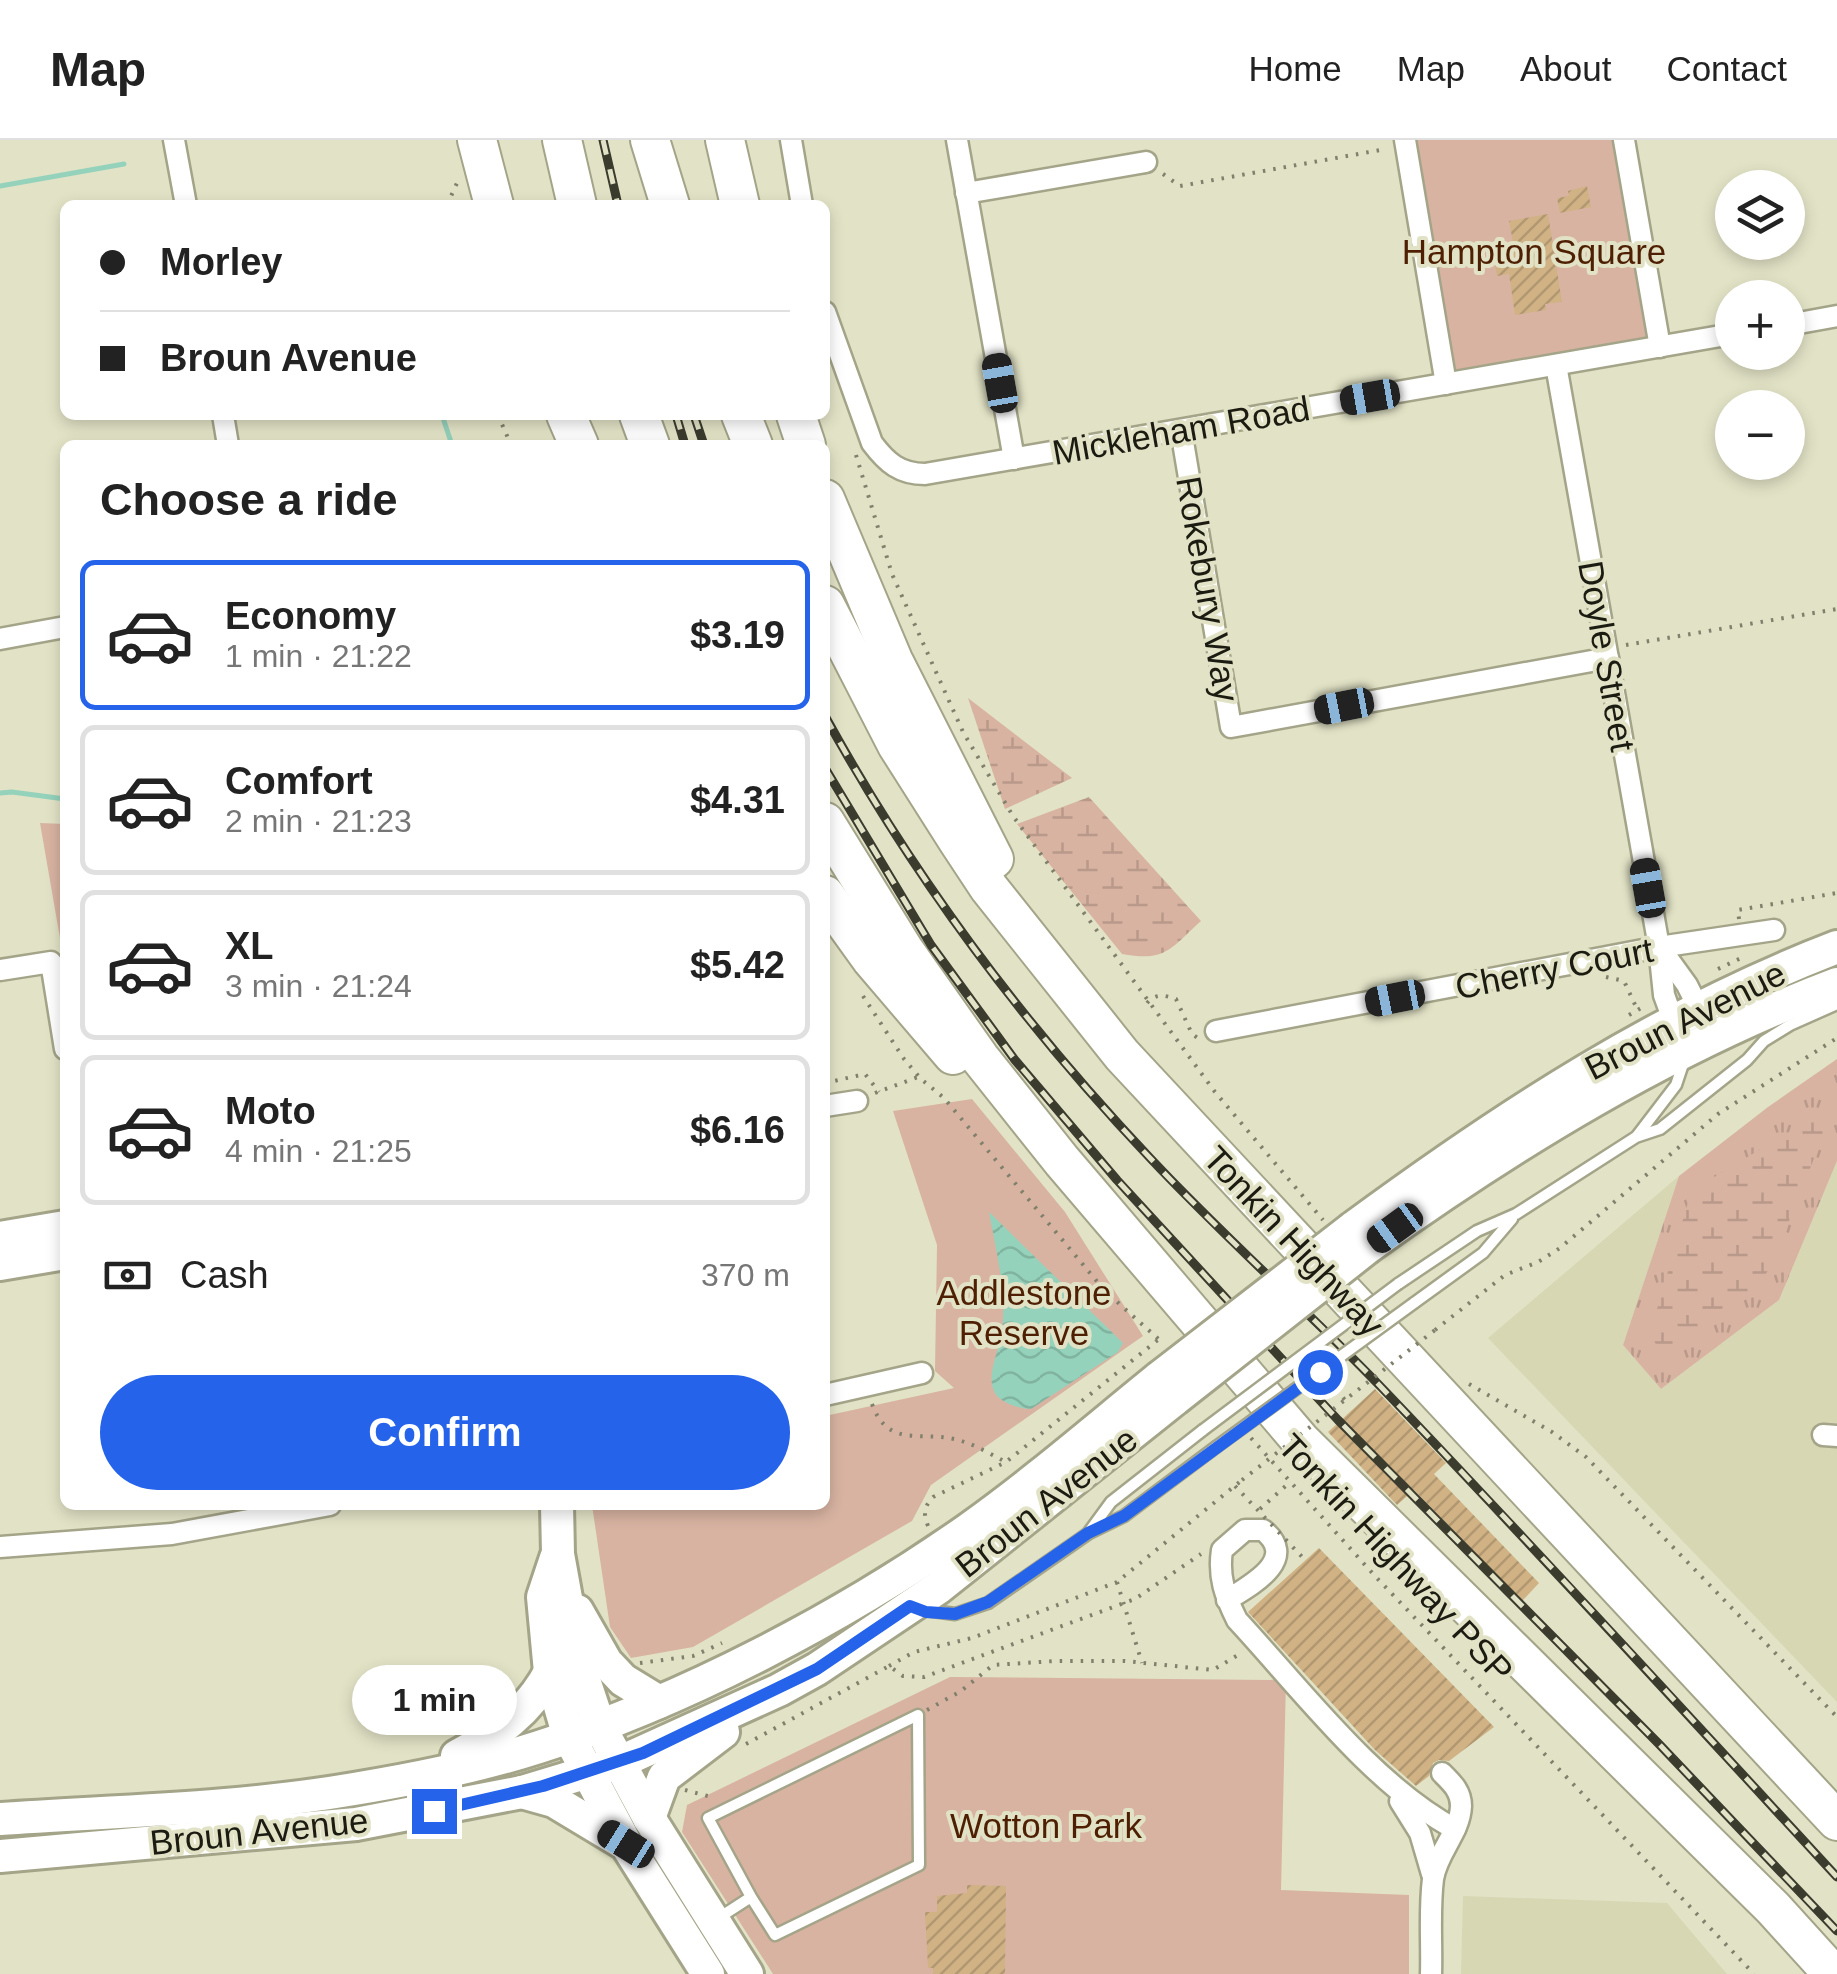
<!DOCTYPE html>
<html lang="en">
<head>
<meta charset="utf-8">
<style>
  :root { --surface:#fff; --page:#f6f6f6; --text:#222; --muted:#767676; --line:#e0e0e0; --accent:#2563eb }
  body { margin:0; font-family:Helvetica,sans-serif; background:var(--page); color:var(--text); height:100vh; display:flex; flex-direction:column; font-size:38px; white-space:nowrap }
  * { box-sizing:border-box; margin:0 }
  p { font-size:32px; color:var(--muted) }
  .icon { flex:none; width:55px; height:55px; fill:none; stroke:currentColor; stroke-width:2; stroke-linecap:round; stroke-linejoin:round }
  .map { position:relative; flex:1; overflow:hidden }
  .sheet { position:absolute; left:60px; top:300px; width:770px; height:1070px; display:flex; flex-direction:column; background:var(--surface); border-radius:15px; box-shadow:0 5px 15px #0003 }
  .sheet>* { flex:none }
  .top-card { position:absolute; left:60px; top:60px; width:770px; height:220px; border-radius:15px; box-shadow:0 5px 15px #0003; display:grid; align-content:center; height:220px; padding:0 40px; background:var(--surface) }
  .tools { position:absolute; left:1715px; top:30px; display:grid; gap:20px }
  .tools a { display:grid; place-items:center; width:90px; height:90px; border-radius:50%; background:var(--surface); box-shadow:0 5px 15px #0003; font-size:50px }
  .end { position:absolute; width:45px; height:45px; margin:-22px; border:12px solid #2563eb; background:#fff; box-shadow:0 0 0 5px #fff }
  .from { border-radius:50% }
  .bubble { position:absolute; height:70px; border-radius:35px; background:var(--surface); box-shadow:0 5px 15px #0003; font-size:32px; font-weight:600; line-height:70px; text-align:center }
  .car { position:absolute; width:30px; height:60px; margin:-30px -15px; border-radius:12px; box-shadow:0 0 8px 2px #0007; background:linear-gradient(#222 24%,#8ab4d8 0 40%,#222 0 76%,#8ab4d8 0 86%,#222 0) }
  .top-card b { display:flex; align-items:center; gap:35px; height:95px; font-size:38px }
  .top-card b+b { border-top:2px solid var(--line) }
  .top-card i { width:25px; height:25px; background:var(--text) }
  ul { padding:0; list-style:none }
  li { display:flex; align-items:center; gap:30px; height:150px; margin:0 20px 15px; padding:0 20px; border:5px solid var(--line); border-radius:15px }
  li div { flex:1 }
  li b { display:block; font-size:38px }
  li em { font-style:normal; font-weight:600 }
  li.active { border-color:var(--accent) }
  li>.icon { width:90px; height:90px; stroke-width:1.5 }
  h2 { padding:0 40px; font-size:45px; line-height:120px }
  .pay { display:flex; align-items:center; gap:25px; height:110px; padding:0 40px; font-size:38px }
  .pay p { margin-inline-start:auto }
  .cta { display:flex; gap:20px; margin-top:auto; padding:20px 40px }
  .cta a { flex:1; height:115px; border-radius:60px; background:var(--accent); color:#fff; font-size:40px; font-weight:600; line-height:115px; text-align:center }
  header { display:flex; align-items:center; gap:60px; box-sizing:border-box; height:140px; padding:0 50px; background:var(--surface); border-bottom:2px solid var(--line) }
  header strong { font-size:48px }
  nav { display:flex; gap:55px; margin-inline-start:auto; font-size:35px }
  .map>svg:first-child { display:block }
</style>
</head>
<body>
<header>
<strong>Map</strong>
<nav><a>Home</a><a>Map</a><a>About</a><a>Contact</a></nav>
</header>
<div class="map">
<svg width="1837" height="1834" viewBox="0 0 1837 1834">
  <defs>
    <pattern id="grass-tufts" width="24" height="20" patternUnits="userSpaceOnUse" patternTransform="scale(2.5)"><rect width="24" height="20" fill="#d8b3a2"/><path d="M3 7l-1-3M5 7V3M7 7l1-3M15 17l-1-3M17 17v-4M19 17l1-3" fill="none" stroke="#b9998a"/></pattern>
    <pattern id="wetland-marsh" width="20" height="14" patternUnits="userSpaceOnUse" patternTransform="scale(2.5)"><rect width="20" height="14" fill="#d8b3a2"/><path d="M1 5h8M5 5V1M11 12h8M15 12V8" fill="none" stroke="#b9998a"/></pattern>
    <pattern id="water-waves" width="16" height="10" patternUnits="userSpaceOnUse" patternTransform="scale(2.5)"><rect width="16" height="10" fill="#95d2bb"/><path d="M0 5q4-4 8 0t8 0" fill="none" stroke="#80b4a0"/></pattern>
    <pattern id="building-hatch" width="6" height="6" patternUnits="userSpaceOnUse" patternTransform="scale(2.5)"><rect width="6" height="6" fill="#d0b284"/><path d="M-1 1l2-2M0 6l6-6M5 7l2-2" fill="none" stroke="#b29871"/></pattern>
  </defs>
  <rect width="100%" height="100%" fill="#e2e3c6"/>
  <g fill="#d7d7b3">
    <path d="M1837,1021v541l-349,-364 191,-162 -56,169 38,44 118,-89z"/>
    <path d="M1463,1756l204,7 60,71h-266z"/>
  </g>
  <path fill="url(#grass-tufts)" d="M1837,919v102l-58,139 -118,89 -38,-44 56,-169 89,-69z"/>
  <g fill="url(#wetland-marsh)">
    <path d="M968,558l104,80 -67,31z"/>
    <path d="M1089,657l112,124c-31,28 -35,41 -79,33l-105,-130z"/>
    <path d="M1811,979l14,12 -55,137 -18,25 -75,58 -17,1 -8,-15 3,-21 34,-117 10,-13z"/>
  </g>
  <g fill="#d8b3a2">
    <path d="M1405,0h219l36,207 -214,37z"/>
    <path d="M40,683l25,1v143z"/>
    <path d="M972,959l93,113 78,124 -212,149 -19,36 -219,126 -62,11 -21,-31 -18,-122h233v-89l129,-28 -19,-17 2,-126 -44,-134z"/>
    <path d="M950,1537l336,3 -5,210 128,5v79h-636l-91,-142 5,-27z"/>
  </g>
  <path fill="url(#water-waves)" d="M989,1072l134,131 -5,9 -87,57c-11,0 -30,-6 -36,-16 -10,-17 5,-44 7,-62 5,-39 -6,-80 -13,-119z"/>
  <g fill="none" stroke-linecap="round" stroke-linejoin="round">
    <g stroke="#95d2bb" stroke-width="5">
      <path d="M0,46l124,-22"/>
      <path d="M442,275l10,30"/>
      <path d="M0,653l12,-1 53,7"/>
    </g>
  </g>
  <g fill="url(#building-hatch)">
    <path d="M1587,46l4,21 -31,6 -3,-15 12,-2 -1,-5z"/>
    <path d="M1548,74l14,88 -17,2 1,6 -31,5 -6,-41 -12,2 -3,-17 12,-2 -2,-13 9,-2 -4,-21z"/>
    <path d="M1375,1249l71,74 -12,11 105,109 -17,18 -108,-111 -17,15 -69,-73z"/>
    <path d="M1319,1408l175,179 -45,34 -10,-1 -6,3 -4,13 -13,10 -41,-36 -127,-138z"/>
    <path d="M967,1745l39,1 -1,88h-72v-6h-5l-3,-56h12v-16l30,-3z"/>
  </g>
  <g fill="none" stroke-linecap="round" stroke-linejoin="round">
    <defs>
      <g id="service">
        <path d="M1637,996l39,-51 9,-27"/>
        <path d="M1398,1144l79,-53 39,-17 120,-77 24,-8 87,-69 17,-19 26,-16 47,-21"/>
        <path d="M1414,1163l69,-50 29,-34"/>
        <path d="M1089,1392l22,-30 92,-72"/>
        <path d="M918,1469l37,5 33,-11 101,-70 35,-17 92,-69"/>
        <path d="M717,1779l34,-22 -43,-79 210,-103 1,150 -144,70 -24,-38"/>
      </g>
      <g id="minor">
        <path d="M174,0l12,65"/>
        <path d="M791,0l11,65"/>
        <path d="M957,0l57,319"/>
        <path d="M1405,0l41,244"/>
        <path d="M1624,0l36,207"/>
        <path d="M966,53l180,-31"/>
        <path d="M825,172l47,131c15,20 28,31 53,31l807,-140"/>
        <path d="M1788,185l49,-9"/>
        <path d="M1556,225l103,582 5,48 13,36"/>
        <path d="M223,275l5,30"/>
        <path d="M1181,290l50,297 377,-69"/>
        <path d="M0,499l65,-12"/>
        <path d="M1661,809l26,36 16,32"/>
        <path d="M0,830l51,-8 14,87"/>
        <path d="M1216,891l443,-84 115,-17"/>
        <path d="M825,966l32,-5"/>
        <path d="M825,1255l97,-22"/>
        <path d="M1823,1295l14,1"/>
        <path d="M0,1407l172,-13 158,-29"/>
        <path d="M1227,1460c26,-16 72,-41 36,-70h-18l-23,20c-4,27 3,46 15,70 63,68 137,166 218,209"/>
        <path d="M1400,1661l20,32 12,41"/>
        <path d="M1431,1834c1,-31 -2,-64 2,-95 4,-27 27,-46 28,-73 0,-15 -9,-23 -19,-33"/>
      </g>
      <g id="primary">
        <path d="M1353,1088c152,-112 307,-213 484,-281"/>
        <path d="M0,1098l65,-11"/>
        <path d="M1368,1107c145,-104 302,-200 469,-263"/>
        <path d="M0,1124l65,-11"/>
        <path d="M557,1365l1,49 19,105 22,66 50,93 98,156"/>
        <path d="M556,1418l-13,39 7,75 19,65 57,107 82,130"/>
        <path d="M577,1471l29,51 17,18 36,22"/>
        <path d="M457,1616c39,-21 72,-44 93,-84"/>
        <path d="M522,1652l32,9 68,41"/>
        <path d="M649,1678l15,-41 59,-45"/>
        <path d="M0,1679c118,-8 238,-10 354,-30 61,-10 126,-23 185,-42 145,-46 305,-130 430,-218 66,-47 127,-100 190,-151"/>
        <path d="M0,1716l356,-32 166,-32 96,-29 161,-73 38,-21 121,-81 237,-189"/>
      </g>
      <g id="motorway">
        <path d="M477,0l17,65"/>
        <path d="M562,0l15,65"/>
        <path d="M650,0l20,65"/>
        <path d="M725,0l15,65"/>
        <path d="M566,275l13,30"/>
        <path d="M639,275l11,30"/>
        <path d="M741,275l12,30"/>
        <path d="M796,275l10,30"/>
        <path d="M825,359l68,161 101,199"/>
        <path d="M825,465l72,140 61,96 31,47 133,167 715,766"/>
        <path d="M825,682l79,128 76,108 82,103 239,280 472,467 60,66"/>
        <path d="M825,755l46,64 82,96"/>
      </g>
    </defs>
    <use href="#service" stroke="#a4a489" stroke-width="15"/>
    <use href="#minor" stroke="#a4a489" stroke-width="25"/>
    <use href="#primary" stroke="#a4a489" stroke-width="38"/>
    <use href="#motorway" stroke="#a4a489" stroke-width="42"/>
    <g stroke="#80806c" stroke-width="4" stroke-dasharray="2.5 8" stroke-linecap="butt">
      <path d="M1163,34l17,12 206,-37"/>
      <path d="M447,65l10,-22"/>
      <path d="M498,275l13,30"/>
      <path d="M856,315l36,119 71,158 50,84 202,276 108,128"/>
      <path d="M1626,505l211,-36"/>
      <path d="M1739,779l-1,-9 99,-17"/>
      <path d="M1718,829l23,-11v-5"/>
      <path d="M1606,837l18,4 13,28"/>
      <path d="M863,856l41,63 17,20 23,19 161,193 58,52"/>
      <path d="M1147,863c9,-10 17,-8 29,-4l16,35 7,5"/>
      <path d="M1629,875l17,-10"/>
      <path d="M825,943l40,-9 14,18"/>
      <path d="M875,953l43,-16"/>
      <path d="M1435,1190l70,-55 33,-13 22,-14 158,-134 119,-76"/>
      <path d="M1329,1242l16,18"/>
      <path d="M1469,1244l83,48 34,25 251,260"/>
      <path d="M872,1264c16,44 47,27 82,35 19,4 36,15 52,23"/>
      <path d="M1251,1298l124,138 379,398"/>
      <path d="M1260,1369l30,-27"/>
      <path d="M928,1386c-5,-13 -4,-19 5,-29l73,-35 153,-123"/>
      <path d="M1117,1442l25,81"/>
      <path d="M640,1523l53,-7 29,-13"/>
      <path d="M889,1526l25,-14 58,-14 145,-56 125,-102"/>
      <path d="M927,1570l34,-19 32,-26 62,-4h70l88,9 30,-18"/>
      <path d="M746,1604l143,-78 14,10 21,1 211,-78 66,-45"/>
      <path d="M685,1650l30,8"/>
    </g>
    <use href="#service" stroke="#fff" stroke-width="10"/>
    <use href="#minor" stroke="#fff" stroke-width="20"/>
    <use href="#primary" stroke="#fff" stroke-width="32"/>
    <use href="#motorway" stroke="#fff" stroke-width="38"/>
    <defs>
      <g id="rail">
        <path d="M603,0l15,65"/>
        <path d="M676,275l9,30"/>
        <path d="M694,275l10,30"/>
        <path d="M825,576c89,162 199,309 326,443 74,79 156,151 231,229 154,161 304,325 455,489"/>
        <path d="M825,628l106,177 84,115 102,120 221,240 320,323 179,188"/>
      </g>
    </defs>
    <use href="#rail" stroke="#3b3b2e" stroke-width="9"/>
    <use href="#rail" stroke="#e2e3c6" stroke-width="5" stroke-dasharray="15" stroke-linecap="butt"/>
    <defs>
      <g id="service-bridge">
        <path d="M1203,1290l195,-146"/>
        <path d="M1216,1307l198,-144"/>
      </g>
      <g id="primary-bridge">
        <path d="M1159,1238l194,-150"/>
        <path d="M1175,1259l193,-152"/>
      </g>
    </defs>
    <use href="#service-bridge" stroke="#a4a489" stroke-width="15" stroke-linecap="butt"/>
    <use href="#primary-bridge" stroke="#a4a489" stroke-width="38" stroke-linecap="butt"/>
    <g stroke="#80806c" stroke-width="4" stroke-dasharray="2.5 8" stroke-linecap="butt">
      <path d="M1242,1340l193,-150"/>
      <path d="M1235,1346l70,74"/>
    </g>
    <use href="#service-bridge" stroke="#fff" stroke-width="10"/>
    <use href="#primary-bridge" stroke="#fff" stroke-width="32"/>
  </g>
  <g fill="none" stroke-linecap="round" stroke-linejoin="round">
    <path stroke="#2563eb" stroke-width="12" d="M434,1671l109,-25 100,-33 174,-84 93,-63 16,6 29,2 33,-12 100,-69 36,-17 196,-144"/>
  </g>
  <g text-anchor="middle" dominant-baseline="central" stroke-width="8" stroke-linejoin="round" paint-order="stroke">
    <g font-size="35" fill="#4e1f02" stroke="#e2e3c6">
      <text x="1534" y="111">Hampton Square</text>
      <text x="1024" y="1152">Addlestone<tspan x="1024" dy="40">Reserve</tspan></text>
      <text x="1046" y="1685">Wotton Park</text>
    </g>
    <g font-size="35" fill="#1b1b11" stroke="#e2e3c6">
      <text transform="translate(1181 290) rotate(-10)">Mickleham Road</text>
      <text transform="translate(1208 449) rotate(80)">Rokebury Way</text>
      <text transform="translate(1607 516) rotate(80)">Doyle Street</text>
      <text transform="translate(1554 828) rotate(-11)">Cherry Court</text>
      <text transform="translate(1685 880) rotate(-27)">Broun Avenue</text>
      <text transform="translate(1294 1101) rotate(47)">Tonkin Highway</text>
      <text transform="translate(1046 1362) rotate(-38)">Broun Avenue</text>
      <text transform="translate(1396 1418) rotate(47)">Tonkin Highway PSP</text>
      <text transform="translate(259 1691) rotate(-6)">Broun Avenue</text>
    </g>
  </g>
</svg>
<div class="tools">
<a><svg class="icon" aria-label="layers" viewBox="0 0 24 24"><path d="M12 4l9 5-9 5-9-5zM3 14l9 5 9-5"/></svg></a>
<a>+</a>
<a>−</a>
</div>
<i class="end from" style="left:1320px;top:1232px"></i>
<i class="end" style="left:434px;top:1671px"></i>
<div class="bubble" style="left:352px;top:1525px;width:165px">1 min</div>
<i class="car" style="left:1000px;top:243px;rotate:350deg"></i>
<i class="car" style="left:1370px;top:257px;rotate:260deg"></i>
<i class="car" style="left:1344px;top:566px;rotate:259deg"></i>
<i class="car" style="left:1648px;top:748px;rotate:350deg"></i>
<i class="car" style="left:1395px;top:858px;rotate:259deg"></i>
<i class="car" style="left:1395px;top:1088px;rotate:234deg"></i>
<i class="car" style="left:626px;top:1704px;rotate:302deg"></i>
<div class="top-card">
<b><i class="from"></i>Morley</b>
<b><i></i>Broun Avenue</b>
</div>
<section class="sheet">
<h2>Choose a ride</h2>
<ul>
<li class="active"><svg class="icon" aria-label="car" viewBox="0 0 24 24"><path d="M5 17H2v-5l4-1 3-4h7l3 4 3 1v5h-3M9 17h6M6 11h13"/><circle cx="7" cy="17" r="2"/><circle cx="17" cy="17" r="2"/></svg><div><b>Economy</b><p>1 min · 21:22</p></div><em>$3.19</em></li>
<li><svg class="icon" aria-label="car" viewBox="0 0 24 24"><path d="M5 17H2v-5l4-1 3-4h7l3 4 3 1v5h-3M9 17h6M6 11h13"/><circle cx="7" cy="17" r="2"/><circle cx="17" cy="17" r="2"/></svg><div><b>Comfort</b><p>2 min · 21:23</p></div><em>$4.31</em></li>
<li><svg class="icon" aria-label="car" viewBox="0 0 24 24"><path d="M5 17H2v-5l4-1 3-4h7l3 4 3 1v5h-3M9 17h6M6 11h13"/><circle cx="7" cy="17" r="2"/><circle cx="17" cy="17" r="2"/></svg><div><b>XL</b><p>3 min · 21:24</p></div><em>$5.42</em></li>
<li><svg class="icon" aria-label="car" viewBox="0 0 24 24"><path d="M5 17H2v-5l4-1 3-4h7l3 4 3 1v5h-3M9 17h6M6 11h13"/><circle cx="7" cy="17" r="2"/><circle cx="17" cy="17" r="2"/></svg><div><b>Moto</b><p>4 min · 21:25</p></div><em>$6.16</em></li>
</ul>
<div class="pay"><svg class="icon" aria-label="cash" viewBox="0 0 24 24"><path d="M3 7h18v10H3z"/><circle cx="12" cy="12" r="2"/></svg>Cash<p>370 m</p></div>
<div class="cta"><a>Confirm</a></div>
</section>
</div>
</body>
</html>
